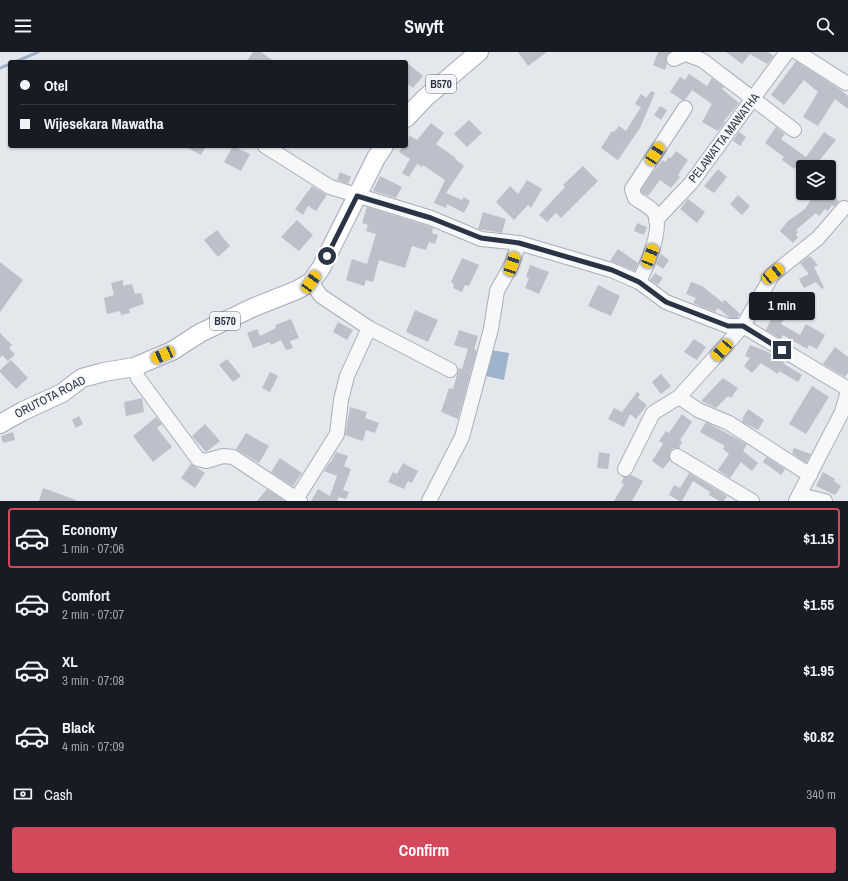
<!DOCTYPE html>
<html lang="en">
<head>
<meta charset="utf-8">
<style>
  :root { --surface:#171b24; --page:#20242c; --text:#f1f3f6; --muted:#9ea1a6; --line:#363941; --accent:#d1495b }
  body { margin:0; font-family:"Archivo Narrow",sans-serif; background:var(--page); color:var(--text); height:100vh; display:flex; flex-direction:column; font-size:15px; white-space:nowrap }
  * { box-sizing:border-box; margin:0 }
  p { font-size:13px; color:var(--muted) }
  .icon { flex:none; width:22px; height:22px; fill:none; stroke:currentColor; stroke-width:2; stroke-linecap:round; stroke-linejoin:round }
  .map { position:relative; height:449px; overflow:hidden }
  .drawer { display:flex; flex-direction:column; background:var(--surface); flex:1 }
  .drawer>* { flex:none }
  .hud { position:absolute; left:8px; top:8px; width:400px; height:88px; border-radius:4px; box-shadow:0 1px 3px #0004; display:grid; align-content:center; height:88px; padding:0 12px; background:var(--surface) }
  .fabs { position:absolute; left:796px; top:108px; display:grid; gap:8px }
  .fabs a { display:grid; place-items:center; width:40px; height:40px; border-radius:4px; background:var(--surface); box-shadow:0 1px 3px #0004; font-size:20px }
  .end { position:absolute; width:18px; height:18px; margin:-9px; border:5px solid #2b3445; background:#fff; box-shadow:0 0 0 2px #fff }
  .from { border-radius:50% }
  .bubble { position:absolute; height:28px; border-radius:4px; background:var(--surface); box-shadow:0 1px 3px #0004; font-size:13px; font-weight:800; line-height:28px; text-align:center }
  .car { position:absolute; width:12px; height:24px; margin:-12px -6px; border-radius:5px; box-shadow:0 0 3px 1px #0007; background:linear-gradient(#f5c518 24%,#345 0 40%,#f5c518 0 76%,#345 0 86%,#f5c518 0) }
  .hud b { display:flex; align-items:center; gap:14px; height:38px; font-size:15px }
  .hud b+b { border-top:1px solid var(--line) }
  .hud i { width:10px; height:10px; background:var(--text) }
  ul { padding:7px 0 0; list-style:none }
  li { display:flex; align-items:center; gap:12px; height:60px; margin:0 8px 6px; padding:0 4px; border:2px solid transparent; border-radius:4px }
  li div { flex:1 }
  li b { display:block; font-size:15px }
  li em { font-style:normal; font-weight:800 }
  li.current { border-color:var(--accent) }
  li>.icon { width:36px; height:36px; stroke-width:1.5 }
  .pay { display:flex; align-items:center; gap:10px; height:44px; padding:0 12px; font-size:15px }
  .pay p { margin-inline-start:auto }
  .action { display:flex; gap:8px; margin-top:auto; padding:8px 12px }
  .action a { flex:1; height:46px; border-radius:4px; background:var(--accent); color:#fff; font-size:16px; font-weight:800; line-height:46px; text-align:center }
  header { display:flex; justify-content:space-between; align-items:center; height:52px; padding:0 12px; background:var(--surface); font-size:18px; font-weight:800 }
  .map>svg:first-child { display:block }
</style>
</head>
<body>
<header><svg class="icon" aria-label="menu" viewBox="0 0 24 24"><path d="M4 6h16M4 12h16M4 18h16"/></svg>Swyft<svg class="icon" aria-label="search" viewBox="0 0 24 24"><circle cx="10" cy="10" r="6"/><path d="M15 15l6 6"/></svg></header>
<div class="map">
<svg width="848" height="449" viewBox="0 0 848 449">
  <rect width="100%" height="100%" fill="#e4e7ec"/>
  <path fill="#9fb4cc" d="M491,298l18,3 -5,27 -18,-4z"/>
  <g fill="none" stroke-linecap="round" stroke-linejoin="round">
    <g stroke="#9fb4cc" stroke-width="3">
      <path d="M15,10l23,-10"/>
      <path d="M0,16l10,-4"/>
    </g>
  </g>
  <g fill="#bbc0ca">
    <path d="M253,0h8l14,10h-29z"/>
    <path d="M518,0h29l-19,14z"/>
    <path d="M658,0h12l-4,6 1,6 -2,6 -12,-5z"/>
    <path d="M726,0h42l6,4 -7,8 -17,-10 -8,10z"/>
    <path d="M796,9l42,27 10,8v13l-13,-10 -17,27 -15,-9 15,-25 -14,-12 -20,25 -13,-10z"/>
    <path d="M406,10l17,14 -10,12 -7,-5z"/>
    <path d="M689,22l18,12 5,-8 12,9 -2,2 17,14 -15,18 1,1 -7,9 -16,-9 10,-18 -20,-14 -7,10h-3l-12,-8 10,-15 5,3z"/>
    <path d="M651,39l4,2 -15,35 -22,32 -17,-12 11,-17 2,1 5,-6 7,5 15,-24 -6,-3 6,-10 5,4z"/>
    <path d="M660,54l7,4 -6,10 -7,-5z"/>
    <path d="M469,68l13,13 -15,14 -13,-13z"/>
    <path d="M431,71l13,10 -8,11 20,14 -1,1 9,7 -18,27 16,7 2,-3 6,4 -6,12 -17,-9 -1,4 -12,-5 11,-23 -22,-15 -1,2 -5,-3 -8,13 -7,-4 8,-14 -11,-7 4,-6h3v-4l4,-6 7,4z"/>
    <path d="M776,75l9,7 -4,5 25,18 18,-25 12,8 -22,27h-11v5l-7,-5 -2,2 -12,-9 2,-3 -19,-14z"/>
    <path d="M739,80l7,5 -6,9 -7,-5z"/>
    <path d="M184,94h22l-5,9z"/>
    <path d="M233,94l17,8 -9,17 -17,-9z"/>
    <path d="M676,99l12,9 -10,15 2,2 -9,11 -11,-8 -12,16 -6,-3 -1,-3 12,-18 10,-12 2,2 4,-5 2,1z"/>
    <path d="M583,114l15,15 -37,37 -5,-5 -9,9 -8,-7 26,-28 -2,-2z"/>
    <path d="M718,117l9,8 -13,16 -10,-7z"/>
    <path d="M340,120l11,5 -3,7 -11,-4z"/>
    <path d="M380,124l22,11 -6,11 -23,-7z"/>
    <path d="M527,128l15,9 -11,19 -3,-3 -14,15 -18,-18 14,-16 8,8z"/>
    <path d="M312,134l15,9 -11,16 -8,-5 -5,9 -8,-6z"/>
    <path d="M815,141h14l10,8 -5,6 -2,-2 -4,6 -3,-2 -6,7 -3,-3 -20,17 2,2 -2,3 2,2 -5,6 -13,-12 8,-10 17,-12z"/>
    <path d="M738,143l12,11 -8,9 -12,-11z"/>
    <path d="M688,147l17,13 -8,11 -17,-14z"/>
    <path d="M367,155l61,19 5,2 -1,5 6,2 -3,9 -6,-2 -3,8 -14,-4 -7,22 -26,-8 -6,22 -7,-2 -2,6 -18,-6 6,-21 15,5 9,-30 -10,-3 2,-6 -6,-2z"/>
    <path d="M483,160l23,7 -4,14 -24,-4z"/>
    <path d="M297,168l16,15 -14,16 -18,-14z"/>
    <path d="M637,171l10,4 -3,8 -10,-4z"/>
    <path d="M217,178l13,16 -12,11 -14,-17z"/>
    <path d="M618,197l20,14 -3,8 -25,-10z"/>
    <path d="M661,202l8,6 -6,9 -7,-5z"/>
    <path d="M810,204l8,9 -4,2 10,21 -2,1 -6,-7 -12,6 -5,-9 10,-5 -9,-11z"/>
    <path d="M462,206l17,7 -10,21 -4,-1 -3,7 -9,-4 1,-4 -3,-2z"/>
    <path d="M0,210l23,18 -23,32z"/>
    <path d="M530,213l19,7 -10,22 -14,-6 4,-10 -3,-1z"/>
    <path d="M655,221l8,5 -5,7 -8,-5z"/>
    <path d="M123,228v6l9,-2 3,10 6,-1 3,11 -15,5 1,4 -9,2 -1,-4 -13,3 -3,-16 10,-3 -3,-12z"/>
    <path d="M691,230l11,4 20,16 3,-2 15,14 -3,4h-7l-12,-10 -3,4 -22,-9 3,-5 -10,-4z"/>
    <path d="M598,233l22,11 -9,20 -23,-10z"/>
    <path d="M775,240l19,13 -13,19 19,11 6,-11 19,11 -8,14 -8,-4 -2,4 -24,-14 -2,4 -15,-9 11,-24 -8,-6z"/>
    <path d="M415,258l23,10 -10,22 -22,-10z"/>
    <path d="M291,267l8,19 -9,3 3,7 -7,2 -5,-10 -10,5 -1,-3 -17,6 -6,-15 10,-4 3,7 16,-8 -1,-3z"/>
    <path d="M338,270l15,8 -6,10 -14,-8z"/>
    <path d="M459,278l19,6 -4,14h3l-19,69 -17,-7 8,-24 4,1 6,-21 3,1 6,-20 -14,-4z"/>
    <path d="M0,281l12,12 -3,3 6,6 -7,7 -6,-6 -2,3z"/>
    <path d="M694,287l12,8 -9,13 -13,-8z"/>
    <path d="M750,293l18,7 17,11 -1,1 18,11 -4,7 -19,-11 -1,3 -17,-11 -9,10 -8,-7 6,-8 -5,-2z"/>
    <path d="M835,295l13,10v16l-3,4 -22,-13z"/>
    <path d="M227,307l14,17 -8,6 -14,-17z"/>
    <path d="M11,308l17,18 -12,11 -16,-17v-2z"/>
    <path d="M270,320l8,4 -8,16 -8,-4z"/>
    <path d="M661,322l10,12 -10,8 -9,-12z"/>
    <path d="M723,326l15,10 -7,10 -3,-2 -12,12 -15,-7z"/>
    <path d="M812,334l17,11 -23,37 -17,-10z"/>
    <path d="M637,340l3,2 -2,4 9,7 -11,14 -6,-5 -6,13 -16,-8 6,-11 8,4z"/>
    <path d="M142,346l2,14 -18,4 -2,-14z"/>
    <path d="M350,355l17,5 -2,6 14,5 -4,10 -9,-3 -3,11 -18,-6z"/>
    <path d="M748,357l16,11 -6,10 -16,-8 1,-2 -1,-1z"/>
    <path d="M682,362l10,8 -12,18 2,2 -3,6h-6l-3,3v9l-7,9 -11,-8 11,-17 -4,-3 7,-10 3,2z"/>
    <path d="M79,364l4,8 -7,4 -4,-8z"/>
    <path d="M156,365l6,7 -5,4 15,19 -19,15 -20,-26z"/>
    <path d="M706,370l41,22 -4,7 15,12 -6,8 -11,-9 -11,16 -12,-8 11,-16 -6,-5 2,-3 -25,-14z"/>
    <path d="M205,372l15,17 -14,11 -14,-16z"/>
    <path d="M13,380l2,8 -12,3 -2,-7z"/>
    <path d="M246,381l23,13 -10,17 -23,-14z"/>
    <path d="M794,396l17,6 -5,9 -14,-10z"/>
    <path d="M336,400l12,4 -4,10 7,3 -8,21 6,2 -3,7 -7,-2 -2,3 2,1h-28l7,-12 12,7 7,-20 -13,-5 6,-9h1z"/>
    <path d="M599,400l11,2 -2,15 -11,-1z"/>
    <path d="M766,405l19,12 -4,6 -18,-13z"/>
    <path d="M280,406l22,15 -9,13 -22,-14z"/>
    <path d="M403,411l15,8 -6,12 -4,-2 -4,8 -16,-7 5,-10 4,2z"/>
    <path d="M191,412l14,9 -10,15 -14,-10z"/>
    <path d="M823,420l12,7 -1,2 7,5 -6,9 -19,-9z"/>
    <path d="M689,421l38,23 -3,5h-5l-10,-6 1,-3 -17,-11 -11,20h-3l-10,-6 5,-10 6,3z"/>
    <path d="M631,423l12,6 -11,20h-18l10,-17 -3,-1 3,-6z"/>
    <path d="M43,436l33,12v1h-37z"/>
    <path d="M267,437l18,12h-28z"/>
  </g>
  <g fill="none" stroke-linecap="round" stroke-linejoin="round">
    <defs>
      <g id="minor">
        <path d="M797,0l49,31"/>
        <path d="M674,7l11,-5 17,6 92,70"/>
        <path d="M265,94l65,41 101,31 50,21 38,4 92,27 28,12 27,20 62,24h15l105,63"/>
        <path d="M656,168l35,-37 96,-131"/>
        <path d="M311,230l10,14 48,32 81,42"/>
        <path d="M639,230c7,-15 26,-56 14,-71 -4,-5 -13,-9 -18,-13l-3,-9 53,-81"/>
        <path d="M134,315l4,11 60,81 8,2 17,-5 10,1 67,44"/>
        <path d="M679,345l19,13 31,13 81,52"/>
        <path d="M677,404l75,45"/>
        <path d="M625,417l28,-56 26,-16 64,-71 30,-52 45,-36 26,-30"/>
        <path d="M799,443l26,6"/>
        <path d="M295,449l42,-67 4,-34 6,-24 22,-48"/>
        <path d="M429,449l33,-64 29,-108 6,-38 15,-27 7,-21"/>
        <path d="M796,449l46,-89 6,-21"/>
      </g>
      <g id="major">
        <path d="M406,66l19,-20 54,-46"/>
        <path d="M0,372l23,-13 39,-18 20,-15 22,-6 30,-5 38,-16 28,-18 52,-25 45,-18 14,-8 10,-14 55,-110 8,-12"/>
      </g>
    </defs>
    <use href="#minor" stroke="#a9aeb7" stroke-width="16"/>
    <use href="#major" stroke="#a3abb8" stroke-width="20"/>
    <use href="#minor" stroke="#f7f8fa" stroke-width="14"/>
    <use href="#major" stroke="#fff" stroke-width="18"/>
  </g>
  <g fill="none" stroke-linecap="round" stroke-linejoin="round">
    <path stroke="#2b3445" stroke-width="5" d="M327,204l30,-60 74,22 50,20 38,5 93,27 27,12 27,20 62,24h15l39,24"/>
  </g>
  <g text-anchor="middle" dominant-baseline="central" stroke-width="3" stroke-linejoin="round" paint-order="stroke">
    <g fill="#f4f6f9" stroke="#676e7b" stroke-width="1">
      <rect x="426" y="23" width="30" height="18" rx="3"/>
      <rect x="210" y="260" width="30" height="18" rx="3"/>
    </g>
    <g font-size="11" font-weight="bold" fill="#2b3445">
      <text x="441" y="32">B570</text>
      <text x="225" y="269">B570</text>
    </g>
    <g font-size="12" fill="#2b3445" stroke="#f4f6f9">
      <text transform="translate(724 86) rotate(-53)">PELAWATTA MAWATHA</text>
      <text transform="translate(50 345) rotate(-27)">ORUTOTA ROAD</text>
    </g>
  </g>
</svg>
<div class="fabs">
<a><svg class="icon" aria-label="layers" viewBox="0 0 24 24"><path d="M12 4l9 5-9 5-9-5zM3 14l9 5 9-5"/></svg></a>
</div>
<i class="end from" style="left:327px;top:204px"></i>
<i class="end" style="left:782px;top:298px"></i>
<div class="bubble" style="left:749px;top:240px;width:66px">1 min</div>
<i class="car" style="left:655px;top:102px;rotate:33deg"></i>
<i class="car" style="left:650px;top:204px;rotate:22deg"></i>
<i class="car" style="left:512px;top:212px;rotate:18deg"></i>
<i class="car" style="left:773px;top:222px;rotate:51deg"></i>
<i class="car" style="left:311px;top:230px;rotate:36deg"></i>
<i class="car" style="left:722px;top:298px;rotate:222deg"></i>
<i class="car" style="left:163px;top:303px;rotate:246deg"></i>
<div class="hud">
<b><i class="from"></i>Otel</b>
<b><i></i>Wijesekara Mawatha</b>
</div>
</div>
<section class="drawer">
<ul>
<li class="current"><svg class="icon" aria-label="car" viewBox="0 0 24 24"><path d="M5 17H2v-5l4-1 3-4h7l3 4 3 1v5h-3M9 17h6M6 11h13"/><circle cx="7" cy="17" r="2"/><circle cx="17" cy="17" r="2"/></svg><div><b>Economy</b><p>1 min · 07:06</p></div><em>$1.15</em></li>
<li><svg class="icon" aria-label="car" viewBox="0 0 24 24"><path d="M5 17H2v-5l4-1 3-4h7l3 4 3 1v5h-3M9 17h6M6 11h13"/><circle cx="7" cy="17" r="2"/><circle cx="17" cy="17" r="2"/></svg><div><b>Comfort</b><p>2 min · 07:07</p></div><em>$1.55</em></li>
<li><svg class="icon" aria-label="car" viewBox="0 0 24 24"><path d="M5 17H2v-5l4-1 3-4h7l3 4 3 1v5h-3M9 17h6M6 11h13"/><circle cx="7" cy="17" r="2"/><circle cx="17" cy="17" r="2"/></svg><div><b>XL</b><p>3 min · 07:08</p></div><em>$1.95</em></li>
<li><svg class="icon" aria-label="car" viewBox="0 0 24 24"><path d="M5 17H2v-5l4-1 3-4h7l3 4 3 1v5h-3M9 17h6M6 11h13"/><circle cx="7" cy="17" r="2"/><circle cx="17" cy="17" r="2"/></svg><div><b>Black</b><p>4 min · 07:09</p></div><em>$0.82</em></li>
</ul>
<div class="pay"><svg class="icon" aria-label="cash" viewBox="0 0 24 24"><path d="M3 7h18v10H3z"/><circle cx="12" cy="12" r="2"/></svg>Cash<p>340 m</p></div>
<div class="action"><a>Confirm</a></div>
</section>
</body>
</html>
